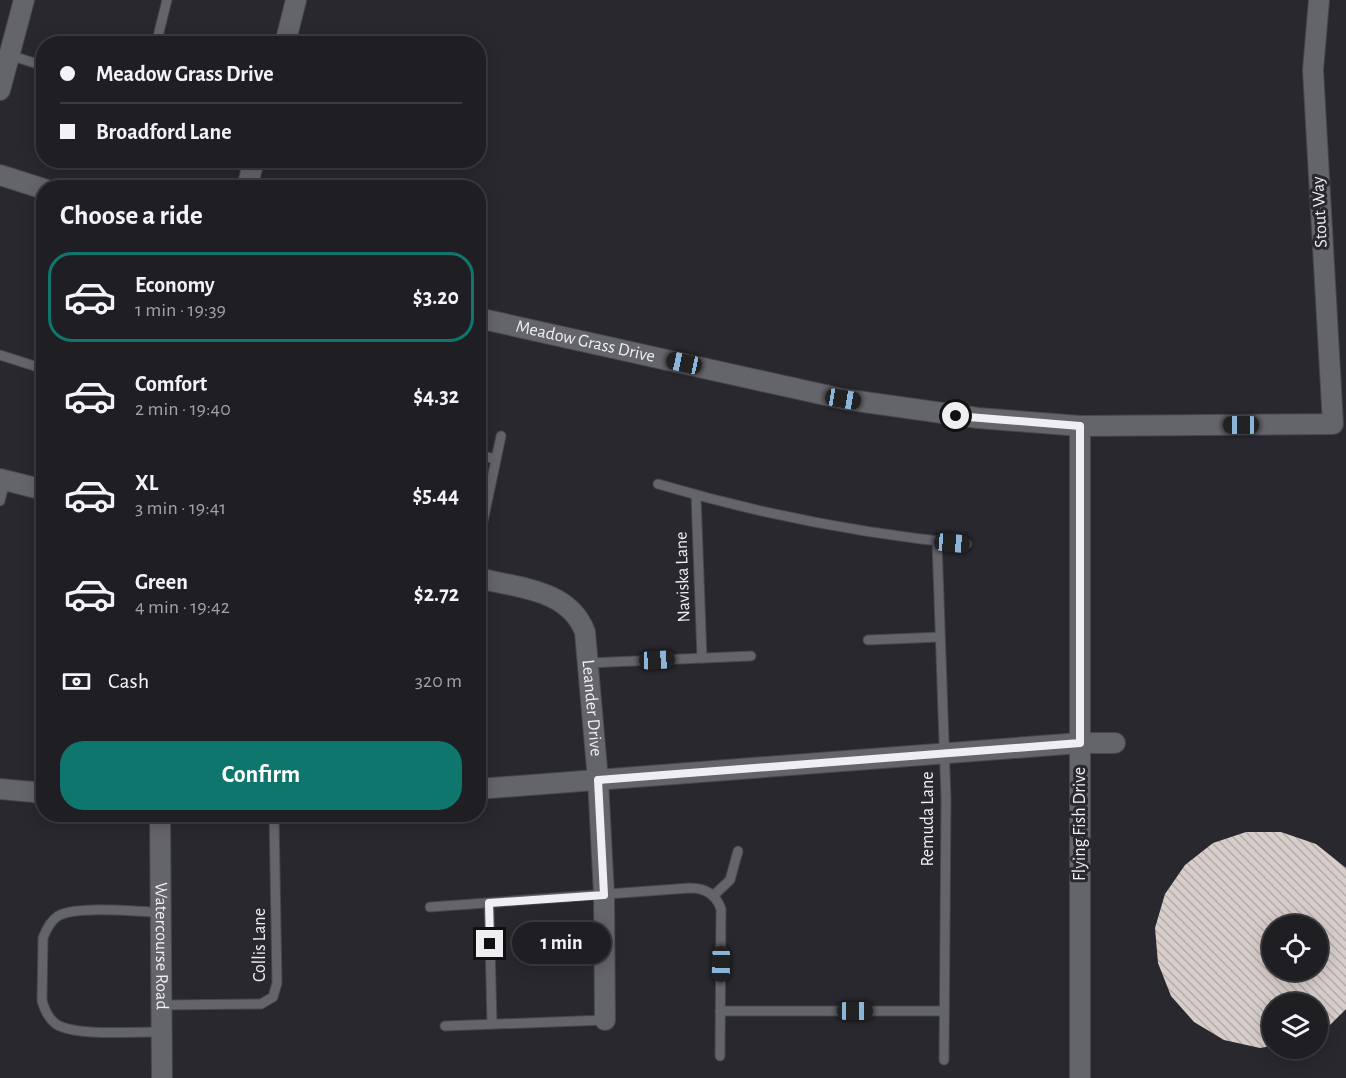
<!DOCTYPE html>
<html lang="en">
<head>
<meta charset="utf-8">
<style>
  :root { --surface:#1f1e22; --page:#27272a; --text:#f1f3f6; --muted:#a1a2a5; --line:#3c3c40; --accent:#0f766e }
  body { margin:0; font-family:"Alegreya Sans",sans-serif; background:var(--page); color:var(--text); height:100vh; display:flex; flex-direction:column; font-size:22px; white-space:nowrap }
  * { box-sizing:border-box; margin:0 }
  p { font-size:20px; color:var(--muted) }
  .icon { flex:none; width:33px; height:33px; fill:none; stroke:currentColor; stroke-width:2; stroke-linecap:round; stroke-linejoin:round }
  .map { position:relative; flex:1; overflow:hidden }
  .panel { position:absolute; left:36px; top:180px; width:450px; height:642px; display:flex; flex-direction:column; background:var(--surface); border-radius:24px; box-shadow:0 3px 15px #0003,0 0 0 2px var(--line) }
  .panel>* { flex:none }
  .hud { position:absolute; left:36px; top:36px; width:450px; height:132px; border-radius:24px; box-shadow:0 3px 15px #0003,0 0 0 2px var(--line); display:grid; align-content:center; height:132px; padding:0 24px; background:var(--surface) }
  .controls { position:absolute; left:1262px; top:915px; display:grid; gap:12px }
  .controls a { display:grid; place-items:center; width:66px; height:66px; border-radius:50%; background:var(--surface); box-shadow:0 3px 15px #0003,0 0 0 2px var(--line); font-size:30px }
  .end { position:absolute; width:27px; height:27px; margin:-14px; border:8px solid #efeff3; background:#111; box-shadow:0 0 0 3px #111 }
  .from { border-radius:50% }
  .bubble { position:absolute; height:42px; border-radius:21px; background:var(--surface); box-shadow:0 3px 15px #0003,0 0 0 2px var(--line); font-size:20px; font-weight:600; line-height:42px; text-align:center }
  .car { position:absolute; width:18px; height:36px; margin:-18px -9px; border-radius:8px; box-shadow:0 0 4px 2px #0007; background:linear-gradient(#222 24%,#8ab4d8 0 40%,#222 0 76%,#8ab4d8 0 86%,#222 0) }
  .hud b { display:flex; align-items:center; gap:21px; height:57px; font-size:22px }
  .hud b+b { border-top:2px solid var(--line) }
  .hud i { width:15px; height:15px; background:var(--text) }
  ul { padding:0; list-style:none }
  li { display:flex; align-items:center; gap:18px; height:90px; margin:0 12px 9px; padding:0 12px; border:3px solid transparent; border-radius:24px }
  li div { flex:1 }
  li b { display:block; font-size:22px }
  li em { font-style:normal; font-weight:600 }
  li.active { border-color:var(--accent) }
  li>.icon { width:54px; height:54px; stroke-width:1.5 }
  h2 { padding:0 24px; font-size:27px; line-height:72px }
  .pay { display:flex; align-items:center; gap:15px; height:66px; padding:0 24px; font-size:22px }
  .pay p { margin-inline-start:auto }
  .action { display:flex; gap:12px; margin-top:auto; padding:12px 24px }
  .action a { flex:1; height:69px; border-radius:24px; background:var(--accent); color:#fff; font-size:24px; font-weight:600; line-height:69px; text-align:center }
  .map>svg:first-child { display:block }
</style>
</head>
<body>
<div class="map">
<svg width="1346" height="1078" viewBox="0 0 1346 1078">
  <defs>
    <pattern id="building-back-hatch" width="6" height="6" patternUnits="userSpaceOnUse" patternTransform="scale(1.5)"><rect width="6" height="6" fill="#d7cdcb"/><path d="M-1 5l2 2M0 0l6 6M5-1l2 2" fill="none" stroke="#b3acaa"/></pattern>
  </defs>
  <rect width="100%" height="100%" fill="#29282e"/>
  <path fill="url(#building-back-hatch)" fill-rule="evenodd" d="M1246,832h35l35,12 30,24v141l-17,17 -12,6v-28h-45v42l-12,2 -36,-8 -30,-18 -23,-26 -13,-33 -3,-35 10,-34 20,-29 28,-22zM1272,926h45v44h-45z"/>
  <g fill="none" stroke-linecap="round" stroke-linejoin="round">
    <defs>
      <g id="lane">
        <path d="M156,44l11,-44"/>
        <path d="M9,55l35,11"/>
        <path d="M0,355l44,14"/>
        <path d="M478,455l18,4"/>
        <path d="M658,484c102,30 203,50 309,60"/>
        <path d="M696,495l6,163"/>
        <path d="M0,501l5,-20"/>
        <path d="M937,541l9,258 -2,261"/>
        <path d="M478,545l23,-109"/>
        <path d="M868,640l72,-3"/>
        <path d="M588,663l163,-7"/>
        <path d="M713,896l17,-16 8,-29"/>
        <path d="M489,903l3,121"/>
        <path d="M430,907l260,-19c15,0 26,6 31,21l-1,147"/>
        <path d="M160,912c-22,0 -85,-7 -102,4 -8,5 -12,14 -15,22l-1,63c3,9 6,17 14,23 19,13 82,7 106,8"/>
        <path d="M162,1005l99,-1 12,-7 4,-14 -3,-169"/>
        <path d="M720,1011h224"/>
        <path d="M445,1026l160,-6"/>
      </g>
      <g id="street">
        <path d="M285,44l11,-44"/>
        <path d="M0,90l24,-90"/>
        <path d="M0,175l44,14"/>
        <path d="M247,188l7,-28"/>
        <path id="s1" d="M478,318l365,81 135,19 102,8 253,-2 -20,-354 6,-70"/>
        <path d="M0,479l44,11"/>
        <path id="s2" d="M478,578c40,10 91,11 107,54l13,148 6,115 1,125"/>
        <path d="M0,789l44,4"/>
        <path d="M478,789l602,-46h35"/>
        <path id="s3" d="M160,814l2,264"/>
        <path d="M1080,1078v-652"/>
      </g>
    </defs>
    <use href="#lane" stroke="#46464b" stroke-width="11"/>
    <use href="#street" stroke="#46464b" stroke-width="22"/>
    <use href="#lane" stroke="#64646b" stroke-width="9"/>
    <use href="#street" stroke="#64646b" stroke-width="20"/>
  </g>
  <g fill="none" stroke-linecap="round" stroke-linejoin="round">
    <path stroke="#efeff3" stroke-width="8" d="M490,944l-1,-41 115,-8 -6,-115 482,-37v-317l-124,-10"/>
  </g>
  <g text-anchor="middle" dominant-baseline="central" stroke-width="6" stroke-linejoin="round" paint-order="stroke">
    <g font-size="18" fill="#efeff3" stroke="#29282e">
      <text transform="translate(1320 212) rotate(-93)">Stout Way</text>
      <text stroke="none"><textPath href="#s1" startOffset="110">Meadow Grass Drive</textPath></text>
      <text transform="translate(683 577) rotate(-92)">Naviska Lane</text>
      <text stroke="none"><textPath href="#s2" startOffset="202">Leander Drive</textPath></text>
      <text transform="translate(928 819) rotate(-90)">Remuda Lane</text>
      <text transform="translate(1080 824) rotate(-90)">Flying Fish Drive</text>
      <text transform="translate(260 945) rotate(-90)">Collis Lane</text>
      <text stroke="none"><textPath href="#s3" startOffset="132">Watercourse Road</textPath></text>
    </g>
  </g>
</svg>
<div class="controls">
<a><svg class="icon" aria-label="locate" viewBox="0 0 24 24"><circle cx="12" cy="12" r="6"/><path d="M12 2v4M12 18v4M2 12h4M18 12h4"/></svg></a>
<a><svg class="icon" aria-label="layers" viewBox="0 0 24 24"><path d="M12 4l9 5-9 5-9-5zM3 14l9 5 9-5"/></svg></a>
</div>
<i class="end from" style="left:956px;top:416px"></i>
<i class="end" style="left:490px;top:944px"></i>
<div class="bubble" style="left:512px;top:922px;width:99px">1 min</div>
<i class="car" style="left:684px;top:363px;rotate:282deg"></i>
<i class="car" style="left:843px;top:399px;rotate:99deg"></i>
<i class="car" style="left:1241px;top:425px;rotate:270deg"></i>
<i class="car" style="left:952px;top:543px;rotate:95deg"></i>
<i class="car" style="left:657px;top:660px;rotate:87deg"></i>
<i class="car" style="left:721px;top:964px;rotate:181deg"></i>
<i class="car" style="left:855px;top:1011px;rotate:90deg"></i>
<div class="hud">
<b><i class="from"></i>Meadow Grass Drive</b>
<b><i></i>Broadford Lane</b>
</div>
<section class="panel">
<h2>Choose a ride</h2>
<ul>
<li class="active"><svg class="icon" aria-label="car" viewBox="0 0 24 24"><path d="M5 17H2v-5l4-1 3-4h7l3 4 3 1v5h-3M9 17h6M6 11h13"/><circle cx="7" cy="17" r="2"/><circle cx="17" cy="17" r="2"/></svg><div><b>Economy</b><p>1 min · 19:39</p></div><em>$3.20</em></li>
<li><svg class="icon" aria-label="car" viewBox="0 0 24 24"><path d="M5 17H2v-5l4-1 3-4h7l3 4 3 1v5h-3M9 17h6M6 11h13"/><circle cx="7" cy="17" r="2"/><circle cx="17" cy="17" r="2"/></svg><div><b>Comfort</b><p>2 min · 19:40</p></div><em>$4.32</em></li>
<li><svg class="icon" aria-label="car" viewBox="0 0 24 24"><path d="M5 17H2v-5l4-1 3-4h7l3 4 3 1v5h-3M9 17h6M6 11h13"/><circle cx="7" cy="17" r="2"/><circle cx="17" cy="17" r="2"/></svg><div><b>XL</b><p>3 min · 19:41</p></div><em>$5.44</em></li>
<li><svg class="icon" aria-label="car" viewBox="0 0 24 24"><path d="M5 17H2v-5l4-1 3-4h7l3 4 3 1v5h-3M9 17h6M6 11h13"/><circle cx="7" cy="17" r="2"/><circle cx="17" cy="17" r="2"/></svg><div><b>Green</b><p>4 min · 19:42</p></div><em>$2.72</em></li>
</ul>
<div class="pay"><svg class="icon" aria-label="cash" viewBox="0 0 24 24"><path d="M3 7h18v10H3z"/><circle cx="12" cy="12" r="2"/></svg>Cash<p>320 m</p></div>
<div class="action"><a>Confirm</a></div>
</section>
</div>
</body>
</html>
